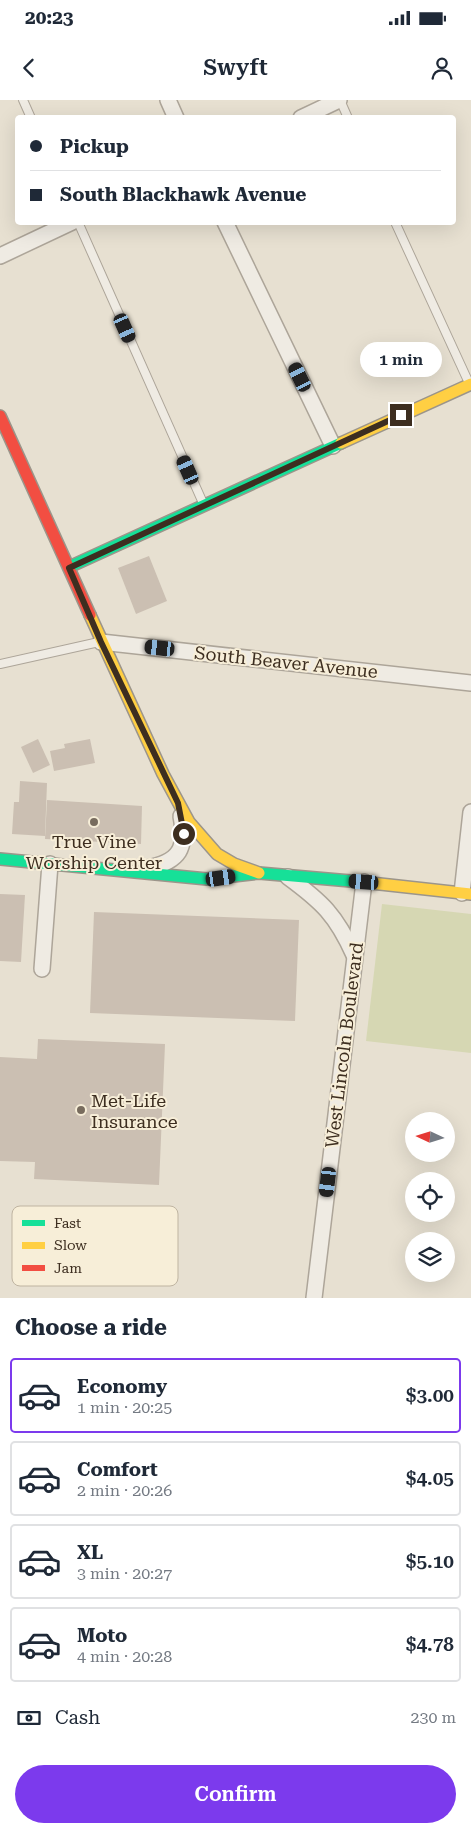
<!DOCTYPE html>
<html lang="en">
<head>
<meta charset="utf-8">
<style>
  :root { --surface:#fff; --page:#f6f6f7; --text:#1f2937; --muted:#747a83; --line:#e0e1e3; --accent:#7c3aed }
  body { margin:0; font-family:"Roboto Serif",serif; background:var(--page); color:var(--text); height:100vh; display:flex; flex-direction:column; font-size:19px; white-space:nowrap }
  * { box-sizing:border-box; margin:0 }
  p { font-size:16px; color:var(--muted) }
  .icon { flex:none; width:28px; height:28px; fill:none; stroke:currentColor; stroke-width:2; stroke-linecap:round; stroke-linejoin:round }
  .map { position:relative; height:1198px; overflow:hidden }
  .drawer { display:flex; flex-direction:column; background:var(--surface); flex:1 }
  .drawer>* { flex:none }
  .guide { position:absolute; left:15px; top:15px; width:441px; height:110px; border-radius:5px; box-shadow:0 5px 20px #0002; display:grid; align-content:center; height:110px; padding:0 15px; background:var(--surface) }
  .needle { width:32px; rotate:274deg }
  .fabs { position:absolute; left:405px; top:1012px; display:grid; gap:10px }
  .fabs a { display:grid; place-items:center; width:50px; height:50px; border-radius:50%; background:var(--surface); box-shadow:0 5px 20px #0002; font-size:25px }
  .end { position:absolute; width:22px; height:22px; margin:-11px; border:6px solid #3d2e20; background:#fff; box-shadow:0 0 0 2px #fff }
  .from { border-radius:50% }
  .bubble { position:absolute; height:35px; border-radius:18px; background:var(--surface); box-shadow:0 5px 20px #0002; font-size:16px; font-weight:600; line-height:35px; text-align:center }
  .car { position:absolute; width:15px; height:30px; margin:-15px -8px; border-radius:6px; box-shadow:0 0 4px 1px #0007; background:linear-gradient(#222 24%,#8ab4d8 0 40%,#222 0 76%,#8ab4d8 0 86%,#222 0) }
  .guide b { display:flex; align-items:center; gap:18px; height:48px; font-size:19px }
  .guide b+b { border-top:1px solid var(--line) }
  .guide i { width:12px; height:12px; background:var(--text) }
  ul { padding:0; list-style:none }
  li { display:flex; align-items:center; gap:15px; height:75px; margin:0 10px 8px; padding:0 5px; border:2px solid var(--line); border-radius:5px }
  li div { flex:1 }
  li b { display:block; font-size:19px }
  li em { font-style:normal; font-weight:600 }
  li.active { border-color:var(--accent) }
  li>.icon { width:45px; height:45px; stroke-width:1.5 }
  h2 { padding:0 15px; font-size:22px; line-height:60px }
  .pay { display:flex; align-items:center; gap:12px; height:55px; padding:0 15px; font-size:19px }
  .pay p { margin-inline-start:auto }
  .button { display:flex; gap:10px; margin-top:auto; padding:10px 15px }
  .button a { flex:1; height:58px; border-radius:30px; background:var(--accent); color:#fff; font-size:20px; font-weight:600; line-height:58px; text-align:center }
  .status { display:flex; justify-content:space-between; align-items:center; height:35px; padding:0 25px; background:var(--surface); direction:ltr }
  .status svg { height:14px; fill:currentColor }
  header { display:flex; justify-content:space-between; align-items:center; height:65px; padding:0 15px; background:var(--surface); font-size:22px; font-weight:600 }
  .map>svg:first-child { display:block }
</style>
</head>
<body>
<div class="status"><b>20:23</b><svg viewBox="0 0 49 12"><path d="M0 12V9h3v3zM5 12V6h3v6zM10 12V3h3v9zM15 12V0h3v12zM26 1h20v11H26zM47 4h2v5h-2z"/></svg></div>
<header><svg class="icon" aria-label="back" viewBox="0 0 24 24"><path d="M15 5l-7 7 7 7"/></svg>Swyft<svg class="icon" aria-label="person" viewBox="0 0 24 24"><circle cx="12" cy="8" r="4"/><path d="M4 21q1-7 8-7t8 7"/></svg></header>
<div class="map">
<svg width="471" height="1198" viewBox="0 0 471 1198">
  <rect width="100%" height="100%" fill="#e7e0d1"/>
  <path fill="#d6d7b3" d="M382,804l89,10v139l-105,-12z"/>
  <g fill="#cbbfb2">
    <path d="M149,456l18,45 -31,13 -18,-46z"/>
    <path d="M38,639l12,26 -17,8 -12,-26z"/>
    <path d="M90,639l5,24 -41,8 -4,-20 15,-3 -1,-4z"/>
    <path d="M20,681l27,2 -2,53 -33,-2 2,-32h5z"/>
    <path d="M47,700l95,6 -1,38 -96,-5z"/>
    <path d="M0,794l25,1 -4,67 -21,-1z"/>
    <path d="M94,812l205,8 -4,101 -205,-8z"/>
    <path d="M38,939l127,5 -6,141 -125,-6 1,-17 -35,-1v-104l37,2z"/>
  </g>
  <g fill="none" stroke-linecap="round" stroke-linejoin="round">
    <defs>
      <g id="lane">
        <path d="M23,0l8,18"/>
        <path d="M340,0l8,18"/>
        <path d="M78,122l125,281"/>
        <path d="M395,122l74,161"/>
        <path d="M0,564l99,-22"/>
      </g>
      <g id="street">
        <path d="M168,0l8,18"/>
        <path d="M301,18l38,-18"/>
        <path d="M225,122l108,224"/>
        <path d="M0,156l72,-34"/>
        <path d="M101,542l370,41"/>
        <path d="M147,768c33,-6 40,-20 34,-52"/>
        <path d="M288,777c34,25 48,38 66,78"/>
        <path d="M462,793l9,-81"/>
        <path d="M42,869l8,-105"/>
        <path d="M314,1198l50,-416"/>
      </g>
      <g id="fast">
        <path d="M69,467l272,-124"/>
        <path d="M0,759l207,20 52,-6 103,9"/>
      </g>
      <g id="slow">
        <path d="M341,343l130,-59"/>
        <path d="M90,515l73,159 26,48 28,32 17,10 25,9"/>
        <path d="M362,782l109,12"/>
      </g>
      <path id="jam" d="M0,316l90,199"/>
    </defs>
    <use href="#lane" stroke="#ada599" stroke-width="10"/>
    <use href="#street" stroke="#ada599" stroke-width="18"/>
    <use href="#fast" stroke="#9c958a" stroke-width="14"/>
    <use href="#slow" stroke="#9c958a" stroke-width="14"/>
    <use href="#jam" stroke="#9c958a" stroke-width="14"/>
    <use href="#lane" stroke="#efebe3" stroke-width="8"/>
    <use href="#street" stroke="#efebe3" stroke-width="15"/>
    <use href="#fast" stroke="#16e098" stroke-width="11"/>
    <use href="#slow" stroke="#ffcf43" stroke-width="11"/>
    <use href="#jam" stroke="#f24e42" stroke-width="11"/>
  </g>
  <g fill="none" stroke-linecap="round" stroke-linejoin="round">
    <path stroke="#3d2e20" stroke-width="6" d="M184,734l-6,-31 -77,-161 -32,-74 332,-153"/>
  </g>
  <g fill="#786c5e" stroke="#f7eed8" stroke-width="2">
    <circle cx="94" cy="722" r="5"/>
    <circle cx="81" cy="1010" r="5"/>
  </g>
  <g text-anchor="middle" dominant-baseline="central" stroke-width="4" stroke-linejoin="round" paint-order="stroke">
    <g font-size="18" fill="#3d2e20" stroke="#f7eed8">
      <text transform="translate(286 562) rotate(6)">South Beaver Avenue</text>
      <text transform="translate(344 945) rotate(-83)">West Lincoln Boulevard</text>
    </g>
    <g font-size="18" fill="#3d2e20" stroke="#f7eed8">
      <text x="94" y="741">True Vine<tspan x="94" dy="21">Worship Center</tspan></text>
      <text x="91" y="1000" text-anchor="start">Met-Life<tspan x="91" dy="21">Insurance</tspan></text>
    </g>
  </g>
  <rect x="12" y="1106" width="166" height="80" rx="8" fill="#f7eed8" stroke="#bfb4a1" stroke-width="1"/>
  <rect x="22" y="1120" width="23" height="6" fill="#16e098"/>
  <rect x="22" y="1142" width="23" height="7" fill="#ffcf43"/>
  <rect x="22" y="1165" width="23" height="6" fill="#f24e42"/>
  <g font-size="14" fill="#3d2e20">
    <text x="54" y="1128">Fast</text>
    <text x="54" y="1150">Slow</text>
    <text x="54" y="1173">Jam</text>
  </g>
</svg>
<div class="fabs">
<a><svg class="needle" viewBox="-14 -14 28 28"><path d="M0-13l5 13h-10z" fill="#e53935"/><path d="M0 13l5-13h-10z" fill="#747a83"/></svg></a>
<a><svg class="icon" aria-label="locate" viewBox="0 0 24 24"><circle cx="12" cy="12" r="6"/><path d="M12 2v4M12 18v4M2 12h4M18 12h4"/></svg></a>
<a><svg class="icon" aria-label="layers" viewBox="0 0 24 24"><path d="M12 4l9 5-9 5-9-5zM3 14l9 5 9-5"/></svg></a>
</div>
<i class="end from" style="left:184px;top:734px"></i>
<i class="end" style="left:401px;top:315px"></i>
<div class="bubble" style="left:360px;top:242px;width:82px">1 min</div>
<i class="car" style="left:125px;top:228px;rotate:156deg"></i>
<i class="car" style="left:300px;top:277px;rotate:334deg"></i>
<i class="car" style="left:188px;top:370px;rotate:336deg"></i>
<i class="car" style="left:160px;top:548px;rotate:276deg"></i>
<i class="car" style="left:221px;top:778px;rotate:82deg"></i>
<i class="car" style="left:364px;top:782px;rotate:274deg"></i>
<i class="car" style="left:328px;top:1082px;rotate:187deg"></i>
<div class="guide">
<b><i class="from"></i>Pickup</b>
<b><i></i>South Blackhawk Avenue</b>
</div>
</div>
<section class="drawer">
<h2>Choose a ride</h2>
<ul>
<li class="active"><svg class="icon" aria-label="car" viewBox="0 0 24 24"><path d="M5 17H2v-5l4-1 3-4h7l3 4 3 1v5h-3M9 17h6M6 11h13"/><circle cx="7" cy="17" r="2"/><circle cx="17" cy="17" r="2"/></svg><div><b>Economy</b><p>1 min · 20:25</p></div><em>$3.00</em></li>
<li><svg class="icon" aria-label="car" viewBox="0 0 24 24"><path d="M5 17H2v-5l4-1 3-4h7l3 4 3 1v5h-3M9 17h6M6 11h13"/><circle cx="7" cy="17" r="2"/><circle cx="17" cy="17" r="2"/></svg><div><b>Comfort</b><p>2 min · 20:26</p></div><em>$4.05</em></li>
<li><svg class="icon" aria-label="car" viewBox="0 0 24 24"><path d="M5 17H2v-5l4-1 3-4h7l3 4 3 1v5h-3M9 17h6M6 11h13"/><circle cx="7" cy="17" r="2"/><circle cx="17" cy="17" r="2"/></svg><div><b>XL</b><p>3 min · 20:27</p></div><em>$5.10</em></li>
<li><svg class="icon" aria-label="car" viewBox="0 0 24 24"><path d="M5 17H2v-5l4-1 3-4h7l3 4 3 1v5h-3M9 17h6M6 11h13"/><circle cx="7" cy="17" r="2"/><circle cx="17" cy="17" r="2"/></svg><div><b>Moto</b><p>4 min · 20:28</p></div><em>$4.78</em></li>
</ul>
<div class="pay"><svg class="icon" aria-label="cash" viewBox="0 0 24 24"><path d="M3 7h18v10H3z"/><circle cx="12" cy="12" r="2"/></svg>Cash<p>230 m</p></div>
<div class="button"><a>Confirm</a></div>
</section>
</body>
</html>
